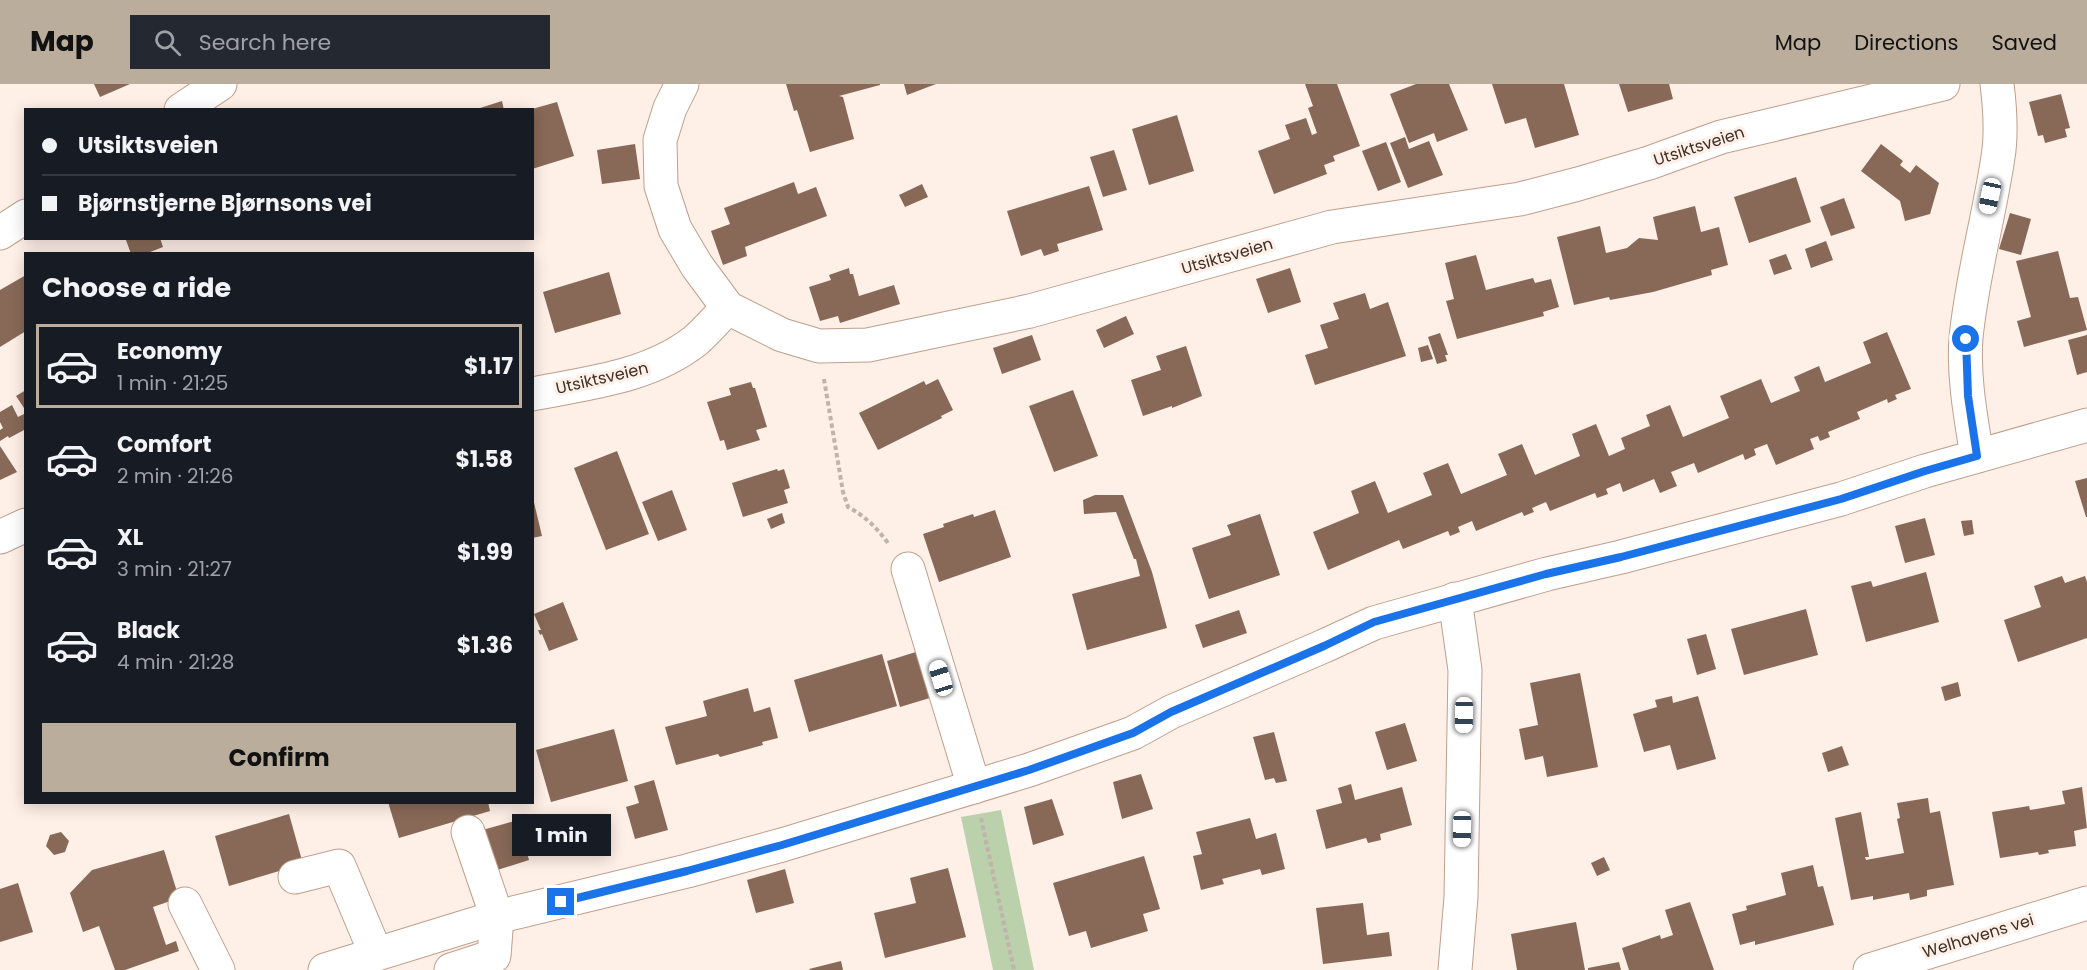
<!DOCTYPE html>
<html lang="en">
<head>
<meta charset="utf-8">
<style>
  :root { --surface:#171b24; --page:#242831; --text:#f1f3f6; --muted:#9ea1a6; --line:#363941; --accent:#baad9b }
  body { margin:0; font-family:Poppins,sans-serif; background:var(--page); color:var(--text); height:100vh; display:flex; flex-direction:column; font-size:22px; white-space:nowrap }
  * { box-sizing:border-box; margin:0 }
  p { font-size:20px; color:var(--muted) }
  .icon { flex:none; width:33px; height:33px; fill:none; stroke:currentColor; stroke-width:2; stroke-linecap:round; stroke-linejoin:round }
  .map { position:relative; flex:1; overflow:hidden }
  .panel { position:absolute; left:24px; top:168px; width:510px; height:552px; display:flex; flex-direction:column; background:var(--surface); border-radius:0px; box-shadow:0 3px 15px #0003 }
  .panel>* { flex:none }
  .hud { position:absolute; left:24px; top:24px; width:510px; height:132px; border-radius:0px; box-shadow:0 3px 15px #0003; display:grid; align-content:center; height:132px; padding:0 18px; background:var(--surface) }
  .end { position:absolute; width:27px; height:27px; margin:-14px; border:8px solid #1a73e8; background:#fff; box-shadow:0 0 0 3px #fff }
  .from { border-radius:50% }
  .bubble { position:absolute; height:42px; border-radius:0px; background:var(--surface); box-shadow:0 3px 15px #0003; font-size:20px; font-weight:700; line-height:42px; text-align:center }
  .car { position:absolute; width:18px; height:36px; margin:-18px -9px; border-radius:8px; box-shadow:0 0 4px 2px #0007; background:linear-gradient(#fff 24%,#345 0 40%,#fff 0 76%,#345 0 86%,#fff 0) }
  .hud b { display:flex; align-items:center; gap:21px; height:57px; font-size:22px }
  .hud b+b { border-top:2px solid var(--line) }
  .hud i { width:15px; height:15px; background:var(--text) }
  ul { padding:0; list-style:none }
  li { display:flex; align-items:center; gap:18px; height:84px; margin:0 12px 9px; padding:0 6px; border:3px solid transparent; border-radius:0px }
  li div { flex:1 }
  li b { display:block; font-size:22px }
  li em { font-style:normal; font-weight:700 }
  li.selected { border-color:var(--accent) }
  li>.icon { width:54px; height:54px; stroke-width:1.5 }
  h2 { padding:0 18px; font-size:27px; line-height:72px }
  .cta { display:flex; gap:12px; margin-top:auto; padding:12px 18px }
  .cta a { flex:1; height:69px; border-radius:0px; background:var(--accent); color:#111; font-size:24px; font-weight:700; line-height:69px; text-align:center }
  header { display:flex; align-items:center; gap:36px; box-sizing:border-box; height:84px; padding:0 30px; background:var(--accent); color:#111 }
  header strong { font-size:28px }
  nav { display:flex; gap:33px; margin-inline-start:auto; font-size:21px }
  .search { width:420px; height:54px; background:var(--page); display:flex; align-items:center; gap:15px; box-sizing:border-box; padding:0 21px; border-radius:0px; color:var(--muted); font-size:22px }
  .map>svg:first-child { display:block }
</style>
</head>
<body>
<header>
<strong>Map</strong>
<div class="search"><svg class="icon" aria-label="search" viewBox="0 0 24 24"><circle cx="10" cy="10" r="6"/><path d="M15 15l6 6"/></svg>Search here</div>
<nav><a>Map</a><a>Directions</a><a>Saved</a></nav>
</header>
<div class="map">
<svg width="2087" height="886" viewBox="0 0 2087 886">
  <rect width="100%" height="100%" fill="#feefe7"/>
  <path fill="#bbd1ab" d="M1001,726l33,160h-41l-32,-153z"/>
  <g fill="#886957">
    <path d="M94,0h36l-30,13z"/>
    <path d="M786,0h94v1l-41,11 4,1 11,42 -44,13 -13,-42 -3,1z"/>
    <path d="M904,0h32l-29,11z"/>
    <path d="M1305,0h32l23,62 -27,10 2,5 -11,4 3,9 -53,20 -16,-43 32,-12 -5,-14 21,-7 6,17 5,-2 -9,-25 5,-2z"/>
    <path d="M1416,0h33l19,46 -31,12 -3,-9 -25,10 -19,-49z"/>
    <path d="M1492,0h72l15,51 -44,13 -9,-30 -21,6z"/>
    <path d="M1619,0h50l4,15 -45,13z"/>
    <path d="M2061,10l9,34 -5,1 2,8 -22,6 -2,-8 -5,1 -9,-34z"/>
    <path d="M502,17l2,9h-27v-1z"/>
    <path d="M557,18l17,54 -42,13v-60z"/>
    <path d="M1177,31l17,56 -45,14 -17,-56z"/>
    <path d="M1405,53l4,12 20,-8 14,34 -35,13 -18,-45z"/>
    <path d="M1386,58l15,40 -23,9 -16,-40z"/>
    <path d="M635,60l5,35 -38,5 -5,-34z"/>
    <path d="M1881,60l22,17 -3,4 10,8 6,-8 23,18 -9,31 -25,7 -5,-20 -39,-30z"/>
    <path d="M1114,66l13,40 -24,7 -13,-40z"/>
    <path d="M1796,93l15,45 -62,21 -15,-46z"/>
    <path d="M794,98l4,12 18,-7 11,29 -82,31 2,9 -24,9 -12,-34 19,-7 -6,-16z"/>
    <path d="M922,100l6,13 -23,10 -6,-12z"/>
    <path d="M1089,102l14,44 -46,14 2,7 -15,5 -3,-7 -20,7 -14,-45z"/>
    <path d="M1844,114l11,30 -24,8 -11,-29z"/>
    <path d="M1695,122l6,26 18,-5 9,38 -17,5 1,5 -59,17 -43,8 -1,-3 -35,8 -17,-68 43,-11 6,27 21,-5 12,-10 19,2 -5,-23z"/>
    <path d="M2010,129l21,6 -10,36 -22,-6z"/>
    <path d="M130,154h30l3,9 -18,7h-14l-5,-14z"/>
    <path d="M1826,157l7,19 -22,8 -6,-19z"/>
    <path d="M2058,167l12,47 8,-1 9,33 -63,17 -7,-26 14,-4 -15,-56z"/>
    <path d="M1786,170l6,15 -18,6 -5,-15z"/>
    <path d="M1476,171l10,35 47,-12 2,5 16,-4 8,28 -16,5 1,4 -87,23 -11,-38 8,-2 -9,-36z"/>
    <path d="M849,184l1,6h3l6,22 35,-11 6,19 -60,19 -2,-7 -18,5 -11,-34 22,-7 -2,-5z"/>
    <path d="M1290,184l11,34 -33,11 -12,-34z"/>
    <path d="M609,188l12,42 -66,19 -12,-41z"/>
    <path d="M26,191v56l-26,16v-57z"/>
    <path d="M1365,209l5,16 18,-7 18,54 -91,29 -10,-30 23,-7 -8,-23 19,-6 -6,-16z"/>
    <path d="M1126,232l8,18 -30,14 -8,-18z"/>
    <path d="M1887,248l24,57 -16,6 2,4 -9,4 -1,-4 -30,13 3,7 -32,13 2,5 -10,4 -2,-5 -8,3 4,10 -38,16 -9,-21 -13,5 2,6 -11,5 -2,-6 -45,19 -4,-10 -23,9 6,14 -17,7 -6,-14 -31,13 -3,-9 -14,6 2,5 -11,4 -2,-5 -45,18 -4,-9 -14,6 2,4 -10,4 -2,-4 -46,19 -4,-10 -14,6 2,5 -10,4 -2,-5 -45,18 -4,-9 -71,30 -15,-38 46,-19 -8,-22 24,-10 13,32 44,-18 -9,-22 25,-10 13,31 46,-19 -9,-21 24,-10 13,31 45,-19 -8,-22 24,-10 13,32 16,-7 -4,-11 29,-12 -4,-11 24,-10 13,32 46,-19 -9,-22 41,-17 10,24 29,-12 -6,-14 25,-11 6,16 46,-19 -8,-21z"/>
    <path d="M1440,249l8,22h-3l2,6 -10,3 -9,-27z"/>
    <path d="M1032,251l9,25 -39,14 -9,-26z"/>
    <path d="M2087,251v37l-10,3 -9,-35z"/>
    <path d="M1428,261l5,14 -12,3 -3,-14z"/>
    <path d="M1186,262l16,50 -30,12v-2l-29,10 -12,-36 30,-10 -5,-14z"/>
    <path d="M938,295l15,31 -12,6 1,2 -64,32 -19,-37 65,-32 2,4z"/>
    <path d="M751,298l2,6h2l12,39 -11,3 4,10 -33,10 -3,-10 -4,1 -13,-39 24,-7 -2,-7z"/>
    <path d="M26,306v21l-10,-15z"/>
    <path d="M1073,306l25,66 -44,16 -25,-66z"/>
    <path d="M12,321l6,12 8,-4 -2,13 2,3 -17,9 -1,-2 -8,5v-11l3,-2 -3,-6v-10z"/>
    <path d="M0,362l17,26 -17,8z"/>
    <path d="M617,367l32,83 -43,16 -32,-82z"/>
    <path d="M777,385l1,2 6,-2 6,19 -6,2 4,13 -45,14 -11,-34z"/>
    <path d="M2087,394v39h-1l-11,-36z"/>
    <path d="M672,406l15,40 -29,11 -16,-39z"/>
    <path d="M532,410l10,42 -10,2z"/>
    <path d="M1095,411h28l29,77 15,56 -80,22 -15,-56 68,-18 -4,-17h-2l-18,-47 -32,2 -1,-14z"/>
    <path d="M995,426l16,47 -72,25 -16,-48 21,-7 -1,-3 30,-10 1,3z"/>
    <path d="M782,429l3,10 -14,6 -4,-10z"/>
    <path d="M1260,430l20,61 -71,24 -17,-51 39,-13 -4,-10z"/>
    <path d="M1925,434l10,37 -30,8 -10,-37z"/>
    <path d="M1972,436l2,14 -10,2 -3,-15z"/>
    <path d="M1926,488l13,50 -73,20 -15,-56 20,-5 2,6z"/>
    <path d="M2062,492l3,7 20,-7 2,6v56l-69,24 -14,-42 37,-13 -7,-21z"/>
    <path d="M563,518l15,38 -29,11 -7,-17 -2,1 -2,-5h3l-7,-16z"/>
    <path d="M1806,525l12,46 -74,20 -13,-46z"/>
    <path d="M1239,526l8,23 -44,15 -8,-23z"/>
    <path d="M1706,550l10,35 -19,6 -10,-36z"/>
    <path d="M919,567l14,46 -33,10 -13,-46z"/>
    <path d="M882,570l15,52 -88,26 -15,-52z"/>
    <path d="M1580,589l18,94 -51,10 -4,-21 -18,4 -6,-31 19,-4 -8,-42z"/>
    <path d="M1958,598l3,14 -16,5 -4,-14z"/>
    <path d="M748,604l6,24 16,-5 8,31 -16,4 1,3 -43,12 -2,-3 -42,11 -11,-38 42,-11 -4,-15z"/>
    <path d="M1672,612l1,7 25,-7 18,63 -39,11 -7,-25 -26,7 -11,-38 24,-7 -2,-7z"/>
    <path d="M1405,639l12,38 -30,9 -12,-38z"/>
    <path d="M614,645l14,52 -77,21 -15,-52z"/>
    <path d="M1274,648l13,49 -11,2 -2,-5 -9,2 -12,-43z"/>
    <path d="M1842,662l7,19 -21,7 -6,-19z"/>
    <path d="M1141,690l12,35 -31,10 -9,-37z"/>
    <path d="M654,696l14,50 -33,9 -9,-32 13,-4 -5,-17z"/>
    <path d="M1351,700l4,16 47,-13 10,38 -32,9 1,6 -13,3 -2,-5 -40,11 -10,-39 26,-7 -4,-15z"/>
    <path d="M2082,703l5,41 -13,3 2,15 -28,4 1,3 -10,2 -1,-3 -38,6 -8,-46 37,-6 1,4 35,-6 -3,-13z"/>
    <path d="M1928,714l2,15 10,-2 14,74 -27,5v6l-17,4 -1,-7 -36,7v-4l-22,4 -16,-82 26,-6 8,45h-4l1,3 38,-7 -7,-34 3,-1 -3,-15z"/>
    <path d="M1052,715l12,36 -31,10 -9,-38z"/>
    <path d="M388,718h100l2,9 -91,27z"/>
    <path d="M289,730l14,50 -74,22 -14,-50z"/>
    <path d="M1250,734l6,21 20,-6 9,36 -23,6 -2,-6 -38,10 2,5 -23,6 -8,-34 9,-2 -6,-22z"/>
    <path d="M518,736l11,40 -38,12 -12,-41z"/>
    <path d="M61,748l8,9 -4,11 -11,3 -8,-9 4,-11z"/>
    <path d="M164,766l15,48 -26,9 13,38 10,-4 3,10 -54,19h-10l-16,-44 -16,6 -13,-39 22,-23z"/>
    <path d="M1144,772l16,53 -17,5 5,17 -57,17 -5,-17 -17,5 -16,-53z"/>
    <path d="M1604,773l6,13 -13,6 -6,-13z"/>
    <path d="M1813,781l5,22 5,-1 11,39 -79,20v-4l-15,4 -8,-31 15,-4 -1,-4 40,-11 -5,-22z"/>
    <path d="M948,784l18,69 -81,21 -11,-45 42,-10 -6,-25z"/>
    <path d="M785,785l9,34 -38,10 -9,-33z"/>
    <path d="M18,799l15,49 -33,10v-53z"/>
    <path d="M1690,818l24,68h-85l-7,-22 38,-13 1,4 12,-4 -8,-25z"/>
    <path d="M1363,819l4,32 22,-3 3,24 -69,8 -7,-56z"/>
    <path d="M1576,838l9,48h-68l-6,-36z"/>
    <path d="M841,877l2,9h-33l-1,-1z"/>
    <path d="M1619,878l2,8h-33v-2z"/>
  </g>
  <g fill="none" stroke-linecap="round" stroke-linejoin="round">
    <defs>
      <g id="minor">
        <path d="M682,0l-12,24 -10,32 1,46 14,43 22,37 31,42 54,27 37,11 49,-1 162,-34 302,-84 188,-28 58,-15 71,-21 72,-26 222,-53"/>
        <path d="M181,26l39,-26"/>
        <path d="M0,149l26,-17"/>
        <path d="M532,310c56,-11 117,-17 163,-53 12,-10 22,-23 33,-33"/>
        <path d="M1977,372c-6,-38 -14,-79 -11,-118 6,-62 23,-120 32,-181 4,-24 2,-49 -1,-73"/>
        <path d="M0,453l26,-12"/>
        <path d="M908,485l66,218"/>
        <path d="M295,793l44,-11 37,88"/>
        <path d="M185,820l33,66"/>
        <path d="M325,886l172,-53 190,-46 95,-26 247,-75 104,-37 38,-21 153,-66 50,-23 173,-49 74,-17 220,-58 84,-28 162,-46"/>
        <path d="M451,886l43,-14 3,-39 -29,-85"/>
        <path d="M1455,886l6,-73 4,-227 -10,-71"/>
        <path d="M1870,886l217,-67"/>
      </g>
    </defs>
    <use href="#minor" stroke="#c09f8c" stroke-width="35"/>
    <g stroke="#c1b3ab" stroke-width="4" stroke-dasharray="4.5 3" stroke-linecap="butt">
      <path d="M824,295l19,113 5,15c17,9 28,20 40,36"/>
      <path d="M981,734l33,152"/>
    </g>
    <use href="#minor" stroke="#fff" stroke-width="33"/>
  </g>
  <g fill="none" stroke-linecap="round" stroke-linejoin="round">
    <path stroke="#1a73e8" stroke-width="8" d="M561,818l126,-31 95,-26 247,-75 104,-37 38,-21 153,-66 50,-24 172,-48 75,-17 220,-58 84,-28 52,-15 -9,-60 -2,-57"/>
  </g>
  <g text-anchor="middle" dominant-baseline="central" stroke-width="6" stroke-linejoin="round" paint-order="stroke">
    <g font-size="16" fill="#3e3028" stroke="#feefe7">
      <text transform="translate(1699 62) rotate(-18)">Utsiktsveien</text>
      <text transform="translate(1227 172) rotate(-16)">Utsiktsveien</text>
      <text transform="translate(602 294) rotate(-13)">Utsiktsveien</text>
      <text transform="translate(1978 852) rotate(-17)">Welhavens vei</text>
    </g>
  </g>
</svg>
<i class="end from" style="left:1966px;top:255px"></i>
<i class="end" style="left:561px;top:818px"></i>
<div class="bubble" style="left:512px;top:730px;width:99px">1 min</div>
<i class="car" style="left:1990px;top:112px;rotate:192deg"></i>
<i class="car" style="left:941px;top:594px;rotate:343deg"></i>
<i class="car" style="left:1464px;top:631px;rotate:181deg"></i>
<i class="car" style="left:1462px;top:745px;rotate:181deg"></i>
<div class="hud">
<b><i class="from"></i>Utsiktsveien</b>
<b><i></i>Bjørnstjerne Bjørnsons vei</b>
</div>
<section class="panel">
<h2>Choose a ride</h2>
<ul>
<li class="selected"><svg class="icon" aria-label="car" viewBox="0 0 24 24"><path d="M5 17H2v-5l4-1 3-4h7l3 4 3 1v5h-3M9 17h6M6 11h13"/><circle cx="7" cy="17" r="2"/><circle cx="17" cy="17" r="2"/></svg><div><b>Economy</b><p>1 min · 21:25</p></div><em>$1.17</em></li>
<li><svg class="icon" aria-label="car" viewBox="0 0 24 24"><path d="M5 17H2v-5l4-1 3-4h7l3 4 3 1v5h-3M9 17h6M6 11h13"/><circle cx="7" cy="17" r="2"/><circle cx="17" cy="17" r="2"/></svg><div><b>Comfort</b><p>2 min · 21:26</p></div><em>$1.58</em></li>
<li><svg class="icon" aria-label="car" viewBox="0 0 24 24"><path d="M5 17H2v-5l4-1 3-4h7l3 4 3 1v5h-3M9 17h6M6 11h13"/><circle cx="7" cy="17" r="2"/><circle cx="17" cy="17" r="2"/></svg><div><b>XL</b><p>3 min · 21:27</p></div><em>$1.99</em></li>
<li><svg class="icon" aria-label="car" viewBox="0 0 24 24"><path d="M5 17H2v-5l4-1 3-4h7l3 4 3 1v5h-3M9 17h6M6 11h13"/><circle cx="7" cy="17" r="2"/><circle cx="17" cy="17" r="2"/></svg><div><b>Black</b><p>4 min · 21:28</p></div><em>$1.36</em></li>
</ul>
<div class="cta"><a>Confirm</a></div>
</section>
</div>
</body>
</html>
